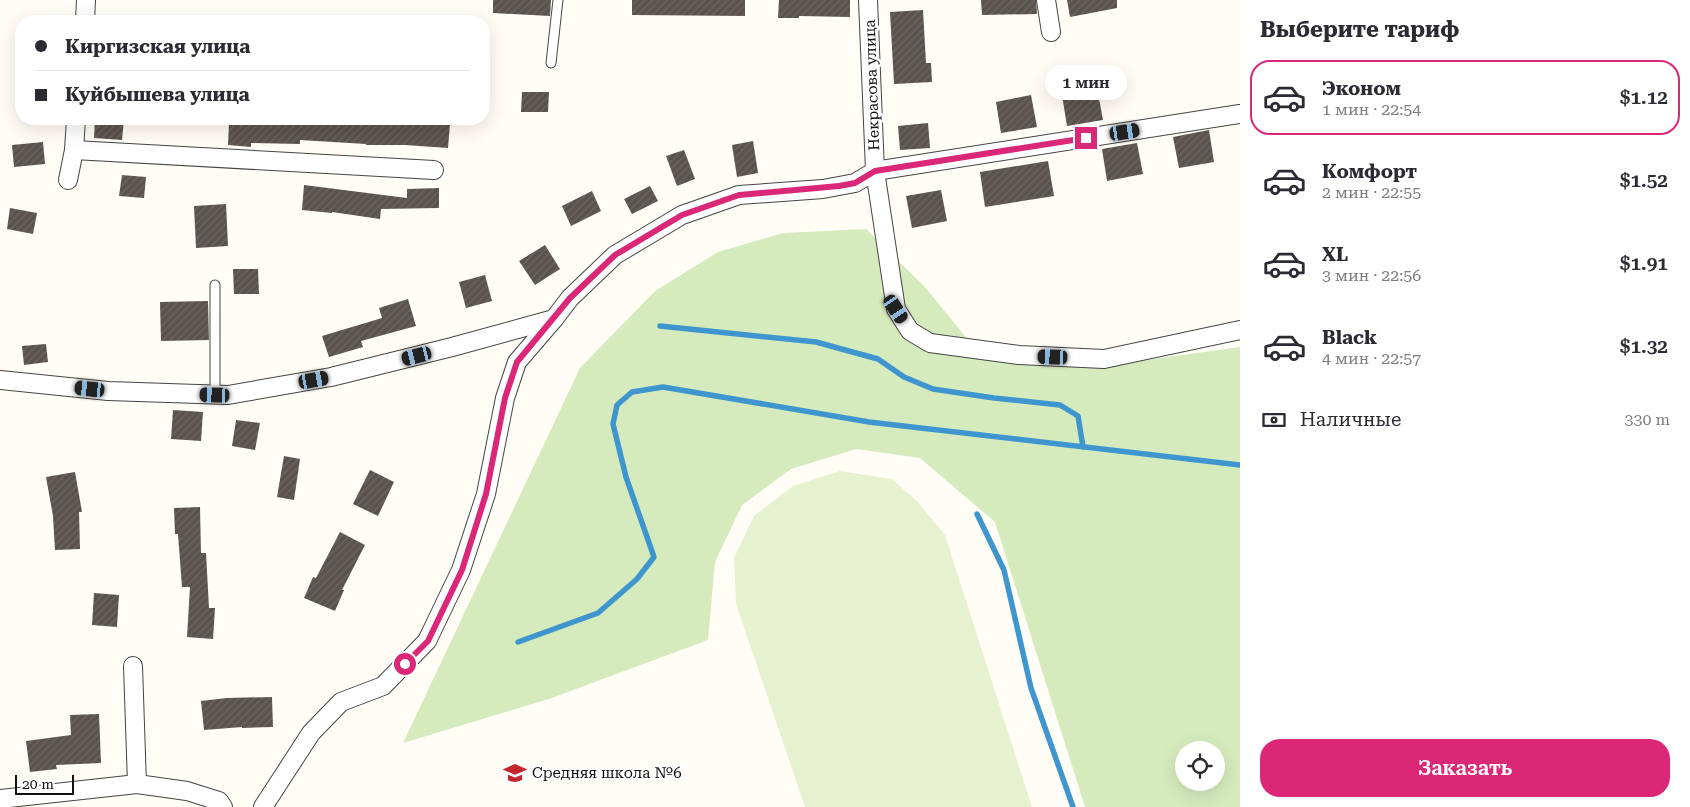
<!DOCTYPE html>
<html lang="ru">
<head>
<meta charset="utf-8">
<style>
  :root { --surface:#fff; --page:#f2f2f3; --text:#2b2b33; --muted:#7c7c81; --line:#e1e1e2; --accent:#db2777 }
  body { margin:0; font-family:"Roboto Serif",serif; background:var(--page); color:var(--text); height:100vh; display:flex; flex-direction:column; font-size:19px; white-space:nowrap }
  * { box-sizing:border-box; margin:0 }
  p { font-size:16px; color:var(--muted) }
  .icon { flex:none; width:28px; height:28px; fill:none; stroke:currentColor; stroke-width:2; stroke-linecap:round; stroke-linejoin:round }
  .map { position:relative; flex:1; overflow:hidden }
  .panel { display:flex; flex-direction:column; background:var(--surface); width:450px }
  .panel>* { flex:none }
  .banner { position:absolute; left:15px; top:15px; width:475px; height:110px; border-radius:20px; box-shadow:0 5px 20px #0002; display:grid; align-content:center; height:110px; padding:0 20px; background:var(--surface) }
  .buttons { position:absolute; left:1175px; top:741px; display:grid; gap:10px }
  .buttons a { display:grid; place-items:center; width:50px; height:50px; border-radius:50%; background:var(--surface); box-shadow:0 5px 20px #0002; font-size:25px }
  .scale { position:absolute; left:15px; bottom:12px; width:59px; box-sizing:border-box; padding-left:5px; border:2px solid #111; border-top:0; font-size:14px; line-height:18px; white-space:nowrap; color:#111; -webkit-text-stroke:4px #fff; paint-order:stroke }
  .end { position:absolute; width:22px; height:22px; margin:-11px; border:6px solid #db2777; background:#fff; box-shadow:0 0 0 2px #fff }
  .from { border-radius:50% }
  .bubble { position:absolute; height:35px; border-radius:18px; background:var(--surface); box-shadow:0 5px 20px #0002; font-size:16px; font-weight:600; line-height:35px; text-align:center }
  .car { position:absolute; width:15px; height:30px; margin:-15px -8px; border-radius:6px; box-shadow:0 0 4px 1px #0007; background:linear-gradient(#222 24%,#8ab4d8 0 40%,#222 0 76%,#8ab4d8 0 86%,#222 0) }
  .banner b { display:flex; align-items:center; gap:18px; height:48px; font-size:19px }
  .banner b+b { border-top:1px solid var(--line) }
  .banner i { width:12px; height:12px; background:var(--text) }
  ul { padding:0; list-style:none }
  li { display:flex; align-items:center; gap:15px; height:75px; margin:0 10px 8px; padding:0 10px; border:2px solid transparent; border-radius:20px }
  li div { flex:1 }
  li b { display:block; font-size:19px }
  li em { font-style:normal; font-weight:600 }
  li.selected { border-color:var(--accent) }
  li>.icon { width:45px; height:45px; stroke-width:1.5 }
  h2 { padding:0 20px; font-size:22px; line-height:60px }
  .pay { display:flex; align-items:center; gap:12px; height:55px; padding:0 20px; font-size:19px }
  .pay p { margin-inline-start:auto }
  .primary-button { display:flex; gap:10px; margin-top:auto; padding:10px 20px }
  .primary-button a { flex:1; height:58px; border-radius:20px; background:var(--accent); color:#fff; font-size:20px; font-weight:600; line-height:58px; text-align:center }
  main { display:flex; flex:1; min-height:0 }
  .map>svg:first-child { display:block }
</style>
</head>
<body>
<main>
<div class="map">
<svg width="1240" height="807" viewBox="0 0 1240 807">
  <defs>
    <pattern id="building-hatch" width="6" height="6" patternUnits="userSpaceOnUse" patternTransform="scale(1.25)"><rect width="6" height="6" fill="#5a524d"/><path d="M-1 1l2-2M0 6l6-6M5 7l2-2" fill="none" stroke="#6d6662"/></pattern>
  </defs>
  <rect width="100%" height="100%" fill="#fffdf5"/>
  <path fill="#d5ebbd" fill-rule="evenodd" d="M866,229l58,57 54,66 132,13 130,-18v460h-155l-90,-285 -75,-64 -64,-9 -65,20 -49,36 -27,57 -7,78 -159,59 -146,44 177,-375 75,-77 63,-39 65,-19zM1184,750h32v32h-32z"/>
  <path fill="#e6f2cf" d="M840,471l52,8 25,22 28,34 87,272h-227l-69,-203 -2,-46 20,-42 39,-30z"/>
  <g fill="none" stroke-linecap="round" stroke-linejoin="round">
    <g stroke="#3f96cf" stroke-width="5.5">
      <path d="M660,326l156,16 62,17 26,18 29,12 61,9 66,7 18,11 5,31"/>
      <path d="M977,514l27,56 27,118 42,119"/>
      <path d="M518,642l80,-29 39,-34 17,-22 -28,-80 -13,-53 4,-19 15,-13 31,-5 206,35 371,43"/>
    </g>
  </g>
  <g fill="url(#building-hatch)">
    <path d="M493,0h58l-1,16 -57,-3z"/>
    <path d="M632,0h113v16l-113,-1z"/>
    <path d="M779,0h71v17l-51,-1v2h-21z"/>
    <path d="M981,0h55l1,14 -55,1z"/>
    <path d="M1067,0h50v8l-47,9z"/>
    <path d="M923,10l3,53h5l1,19 -38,2 -4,-72z"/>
    <path d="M1097,88l6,32 -36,6 -5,-31z"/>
    <path d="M522,92h27l-1,20h-27z"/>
    <path d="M1031,95l6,32 -36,6 -5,-31z"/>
    <path d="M95,119h29l-2,21 -28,-2z"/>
    <path d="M270,119l142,2 38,3 -2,24 -43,-3h-39v-1l-66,-4v4l-49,-1v4l-23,-2 1,-22 40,2z"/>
    <path d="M928,123l2,25 -30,2 -2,-24z"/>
    <path d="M1209,130l5,32 -35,6 -6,-31z"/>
    <path d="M753,141l5,32 -21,4 -5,-32z"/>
    <path d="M43,142l2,22 -31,3 -2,-22z"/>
    <path d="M1137,143l6,31 -36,7 -5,-32z"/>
    <path d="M684,150l11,29 -18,7 -11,-30z"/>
    <path d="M1048,161l6,35 -69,11 -5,-35z"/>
    <path d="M122,175l24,2 -2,21 -25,-2z"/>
    <path d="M304,185l103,13v-9l32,-1v20l-58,1 -1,10 -48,-7v1l-30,-3z"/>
    <path d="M650,186l8,15 -26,13 -8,-15z"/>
    <path d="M941,190l6,31 -35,7 -6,-32z"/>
    <path d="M592,191l9,20 -30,15 -9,-20z"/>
    <path d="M226,204l2,42 -32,2 -2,-42z"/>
    <path d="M10,208l27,5 -4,21 -26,-5z"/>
    <path d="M545,245l15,24 -25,16 -16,-24z"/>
    <path d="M233,269h25l1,25h-25z"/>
    <path d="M485,275l7,26 -26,7 -7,-26z"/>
    <path d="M408,299l8,27 -55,15 2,6 -34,10 -7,-21 60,-18 -3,-10z"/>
    <path d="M208,301l1,39 -48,1 -1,-39z"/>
    <path d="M46,344l2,18 -24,3 -2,-19z"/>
    <path d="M173,410l30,2 -2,29 -30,-2z"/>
    <path d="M236,420l24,3 -5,27 -23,-4z"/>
    <path d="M284,456l16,3 -6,41 -17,-3z"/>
    <path d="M370,470l24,12 -16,34 -25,-12z"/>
    <path d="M75,472l7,40h-3l1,37 -25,1 -2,-34 -7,-39z"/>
    <path d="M200,507l1,46h5l3,55h6l-2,31 -26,-2 3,-50h-8l-4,-53h-3l-1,-26z"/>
    <path d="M340,532l25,13 -23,45h2l-9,21 -31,-13 9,-21 3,1z"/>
    <path d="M94,593l25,2 -2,32 -25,-2z"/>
    <path d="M272,697l1,30 -31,1v-1l-38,3 -3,-29 26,-3z"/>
    <path d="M99,714l2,49 -45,2 1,4 -27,3 -4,-31 45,-6 -1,-20z"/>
  </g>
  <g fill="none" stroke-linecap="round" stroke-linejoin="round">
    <defs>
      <g id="service">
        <path d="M551,63l7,-63"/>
        <path d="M215,395v-110"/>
      </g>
      <g id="minor">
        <path d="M868,0l7,171 21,138 14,22 20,12 89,12 85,4 136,-29"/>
        <path d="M1046,0l5,32"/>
        <path d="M85,21l1,-21"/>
        <path d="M74,150l360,20"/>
        <path d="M68,180l6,-30 2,-31"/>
        <path d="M0,380l108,11 120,4 103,-18 121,-30 102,-28 16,-21 45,-43 67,-40 57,-20 84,-6 32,-6 20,-12 365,-57"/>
        <path d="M133,666l4,118"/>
        <path d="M0,799l137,-15 50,7 32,10 4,6"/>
        <path d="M263,807l48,-74 30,-31 42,-16 44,-45 34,-71 25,-76 19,-96 12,-36 37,-43"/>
      </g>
    </defs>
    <use href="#service" stroke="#444" stroke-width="11"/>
    <use href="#minor" stroke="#444" stroke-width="20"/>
    <use href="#service" stroke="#fff" stroke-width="9"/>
    <use href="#minor" stroke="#fff" stroke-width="18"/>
  </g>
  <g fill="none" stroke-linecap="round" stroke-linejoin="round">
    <path stroke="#db2777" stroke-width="6" d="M405,664l23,-23 34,-71 24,-76 19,-96 12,-36 53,-64 45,-43 67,-40 57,-20 100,-9 16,-3 20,-12 211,-33"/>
  </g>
  <defs>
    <symbol id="school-bare" viewBox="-9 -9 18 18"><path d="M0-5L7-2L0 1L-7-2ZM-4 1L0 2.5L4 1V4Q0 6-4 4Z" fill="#c4262e" stroke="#fff" stroke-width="2.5" paint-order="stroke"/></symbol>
  </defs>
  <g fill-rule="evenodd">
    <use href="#school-bare" x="499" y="757" width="32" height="32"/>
  </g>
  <g text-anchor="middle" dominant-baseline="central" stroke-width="5" stroke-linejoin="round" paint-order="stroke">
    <g font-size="15" fill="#111" stroke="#fff">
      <text transform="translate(872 85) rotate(-92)">Некрасова улица</text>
    </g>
    <g font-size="15" fill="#111" stroke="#fff" text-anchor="start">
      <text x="532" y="773">Средняя школа №6</text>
    </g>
  </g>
</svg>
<div class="buttons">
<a><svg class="icon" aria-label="locate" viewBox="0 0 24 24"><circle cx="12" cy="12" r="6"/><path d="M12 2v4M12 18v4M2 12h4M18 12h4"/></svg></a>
</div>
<div class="scale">20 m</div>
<i class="end from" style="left:405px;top:664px"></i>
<i class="end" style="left:1086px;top:138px"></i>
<div class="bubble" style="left:1045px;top:65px;width:82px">1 мин</div>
<i class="car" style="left:1125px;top:132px;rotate:81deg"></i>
<i class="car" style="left:896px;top:309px;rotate:147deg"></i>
<i class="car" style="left:417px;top:356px;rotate:256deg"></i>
<i class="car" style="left:1053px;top:357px;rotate:272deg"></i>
<i class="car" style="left:314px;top:380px;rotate:80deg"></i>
<i class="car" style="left:90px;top:389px;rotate:276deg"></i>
<i class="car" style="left:215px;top:395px;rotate:272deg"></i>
<div class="banner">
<b><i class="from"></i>Киргизская улица</b>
<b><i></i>Куйбышева улица</b>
</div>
</div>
<section class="panel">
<h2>Выберите тариф</h2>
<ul>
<li class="selected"><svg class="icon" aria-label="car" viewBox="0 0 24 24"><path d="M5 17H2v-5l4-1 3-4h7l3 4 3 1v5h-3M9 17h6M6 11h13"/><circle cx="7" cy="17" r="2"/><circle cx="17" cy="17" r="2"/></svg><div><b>Эконом</b><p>1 мин · 22:54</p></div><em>$1.12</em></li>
<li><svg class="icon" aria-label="car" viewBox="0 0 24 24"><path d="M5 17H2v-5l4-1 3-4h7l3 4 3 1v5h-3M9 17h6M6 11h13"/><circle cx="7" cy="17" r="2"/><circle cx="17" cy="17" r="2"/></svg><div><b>Комфорт</b><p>2 мин · 22:55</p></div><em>$1.52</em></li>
<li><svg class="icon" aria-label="car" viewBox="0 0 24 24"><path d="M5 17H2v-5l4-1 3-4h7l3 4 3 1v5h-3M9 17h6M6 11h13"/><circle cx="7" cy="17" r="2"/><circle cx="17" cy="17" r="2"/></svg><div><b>XL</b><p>3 мин · 22:56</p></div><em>$1.91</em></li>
<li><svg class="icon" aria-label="car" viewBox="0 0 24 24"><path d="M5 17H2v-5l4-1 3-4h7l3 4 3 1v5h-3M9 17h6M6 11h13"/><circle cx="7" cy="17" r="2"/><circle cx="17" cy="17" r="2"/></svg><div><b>Black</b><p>4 мин · 22:57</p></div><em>$1.32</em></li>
</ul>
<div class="pay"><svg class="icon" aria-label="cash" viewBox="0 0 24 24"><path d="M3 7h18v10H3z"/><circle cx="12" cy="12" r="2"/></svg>Наличные<p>330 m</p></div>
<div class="primary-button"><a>Заказать</a></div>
</section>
</main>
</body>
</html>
